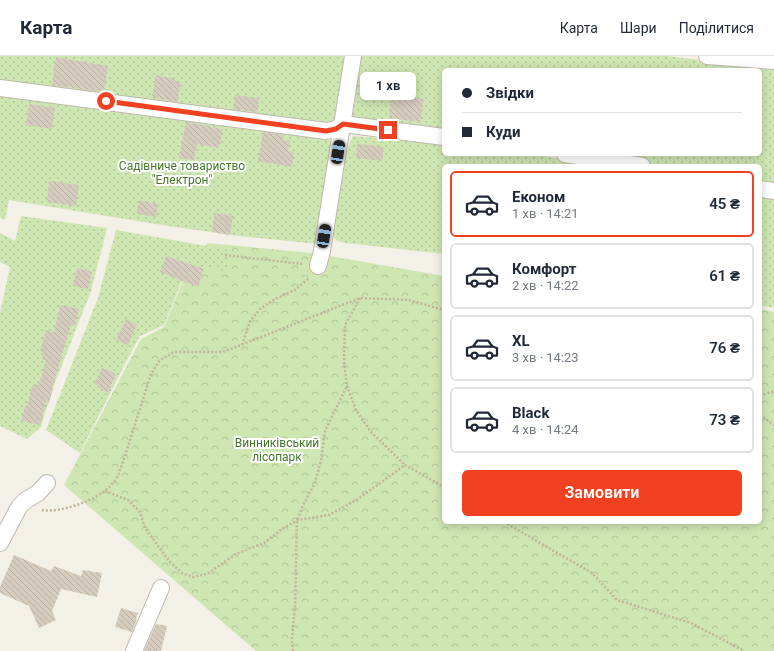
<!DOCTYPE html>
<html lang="uk">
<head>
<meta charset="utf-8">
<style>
  :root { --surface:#fff; --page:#f6f6f7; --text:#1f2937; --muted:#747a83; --line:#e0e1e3; --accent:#f24120 }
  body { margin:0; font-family:Roboto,sans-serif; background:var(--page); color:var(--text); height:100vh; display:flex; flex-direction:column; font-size:15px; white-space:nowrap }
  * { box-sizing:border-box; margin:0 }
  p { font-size:13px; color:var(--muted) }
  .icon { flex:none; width:22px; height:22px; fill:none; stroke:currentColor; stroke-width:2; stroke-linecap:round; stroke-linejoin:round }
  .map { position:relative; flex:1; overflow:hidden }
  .sheet { position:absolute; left:442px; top:108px; width:320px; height:360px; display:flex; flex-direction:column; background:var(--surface); border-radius:6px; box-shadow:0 2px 10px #0003 }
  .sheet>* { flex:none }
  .guide { position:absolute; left:442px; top:12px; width:320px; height:88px; border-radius:6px; box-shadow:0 2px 10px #0003; display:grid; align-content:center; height:88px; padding:0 20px; background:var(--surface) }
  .end { position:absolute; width:18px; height:18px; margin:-9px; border:5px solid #f24120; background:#fff; box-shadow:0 0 0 2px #fff }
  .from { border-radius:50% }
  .bubble { position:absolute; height:28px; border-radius:6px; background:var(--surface); box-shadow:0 2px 10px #0003; font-size:13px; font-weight:600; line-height:28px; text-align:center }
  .car { position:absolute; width:12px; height:24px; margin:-12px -6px; border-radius:5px; box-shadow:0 0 3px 1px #0007; background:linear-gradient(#222 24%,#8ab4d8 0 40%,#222 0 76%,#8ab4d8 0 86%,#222 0) }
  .guide b { display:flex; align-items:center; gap:14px; height:38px; font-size:15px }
  .guide b+b { border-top:1px solid var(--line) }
  .guide i { width:10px; height:10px; background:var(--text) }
  ul { padding:7px 0 0; list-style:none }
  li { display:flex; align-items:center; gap:12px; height:66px; margin:0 8px 6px; padding:0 12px; border:2px solid var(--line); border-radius:6px }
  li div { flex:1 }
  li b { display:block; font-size:15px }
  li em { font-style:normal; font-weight:600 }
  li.selected { border-color:var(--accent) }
  li>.icon { width:36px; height:36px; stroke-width:1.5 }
  .cta { display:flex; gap:8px; margin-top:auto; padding:8px 20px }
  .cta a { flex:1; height:46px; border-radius:6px; background:var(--accent); color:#fff; font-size:16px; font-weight:600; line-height:46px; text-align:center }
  header { display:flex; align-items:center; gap:24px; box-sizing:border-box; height:56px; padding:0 20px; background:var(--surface); border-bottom:1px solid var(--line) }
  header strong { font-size:19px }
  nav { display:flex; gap:22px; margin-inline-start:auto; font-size:14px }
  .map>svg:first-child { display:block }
</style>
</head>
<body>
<header>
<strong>Карта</strong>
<nav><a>Карта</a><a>Шари</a><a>Поділитися</a></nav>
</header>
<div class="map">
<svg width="774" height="595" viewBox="0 0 774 595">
  <defs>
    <pattern id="park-crowns" width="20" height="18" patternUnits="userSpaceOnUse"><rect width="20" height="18" fill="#cee6b2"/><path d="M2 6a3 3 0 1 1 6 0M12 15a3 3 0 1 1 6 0" fill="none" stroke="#b2c69a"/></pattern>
    <pattern id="garden-dots" width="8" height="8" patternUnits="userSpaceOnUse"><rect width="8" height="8" fill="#cee6b2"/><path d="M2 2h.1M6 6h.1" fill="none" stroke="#b2c69a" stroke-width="1.8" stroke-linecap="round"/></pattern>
    <pattern id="building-back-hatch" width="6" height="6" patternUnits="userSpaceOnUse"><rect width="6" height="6" fill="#d5ccbe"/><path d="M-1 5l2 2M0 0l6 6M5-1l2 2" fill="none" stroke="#b8b0a4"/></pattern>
  </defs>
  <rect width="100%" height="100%" fill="#f3f0e8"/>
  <path fill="url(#park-crowns)" d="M207,187l106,10 131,23v246h316v-213l14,3v339h-518l-192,-166 77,-146 23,-12 19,-46z"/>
  <g fill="url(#garden-dots)">
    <path d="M0,0h347l-9,61 -6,7 -332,-41z"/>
    <path d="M361,0h306l49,6 58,4v121l-14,-3v-18h-95l-68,-12h163v-84h-316v62l-92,-11z"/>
    <path d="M0,38l26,2 308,45 -17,103 -78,-8 -71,-10 -159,-26 -4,20 -5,-3z"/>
    <path d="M353,80l91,7v11h87l72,12h-159v88l-98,-11 -9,-2 -5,-6c4,-32 7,-70 21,-99z"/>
    <path d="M760,138l14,2v112l-14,-3z"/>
    <path d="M21,160l86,12 -16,63 -38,97 -12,39 -14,12 -27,-13v-113l10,-46 -10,-5v-29l15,8z"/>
    <path d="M116,174l113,20 -1,22 -19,-4 -5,1 -6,18 -16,-6 -18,44 -24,11 -13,24 -47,93 -34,-23 52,-132z"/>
  </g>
  <g fill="url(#building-back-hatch)">
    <path d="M56,1l52,9 -4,26 -52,-7z"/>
    <path d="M156,19l19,4 -1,2 7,1 -4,20 -25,-5z"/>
    <path d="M235,39l24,3 -2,14 -24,-3z"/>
    <path d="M392,39l32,4 -4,23 -31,-4z"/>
    <path d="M29,48l26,4 -3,21 -26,-4z"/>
    <path d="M186,66l37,7 -4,19 -22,-4 -3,16 -15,-2z"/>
    <path d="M263,76l20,3 -1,5 8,1 -2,10 6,1 -2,15 -34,-6z"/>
    <path d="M357,88l27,3 -2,14 -26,-3z"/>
    <path d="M49,125l30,4 -3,21 -29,-4z"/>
    <path d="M139,144l19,4 -2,13 -19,-3z"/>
    <path d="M215,157l18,3 -3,19 -18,-3z"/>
    <path d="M166,200l38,13 -6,18 -38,-15z"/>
    <path d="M77,212l15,4 -4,17 -15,-3z"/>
    <path d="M60,249l19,4 -4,17 -4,-1 -19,63h1l-4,15 -3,-1 -6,23 -19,-4 4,-15h2l6,-22 4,1 2,-1 7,-24 -4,-1 2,-6 -4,-2 6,-21 8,3z"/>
    <path d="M126,263l11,6 -9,20 -12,-5z"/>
    <path d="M102,312l14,6 -8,19 -11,-6 1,-2 -4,-1z"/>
    <path d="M14,499l37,16 3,-5 27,10 2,-6 19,3 -5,24 -36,-8 -9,22 4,9 -17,8 -10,-22 -29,-13v-6z"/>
    <path d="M121,552l17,5 -2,6h1l-5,13 -17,-5z"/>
    <path d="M156,568l11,2 -6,25h-17z"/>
  </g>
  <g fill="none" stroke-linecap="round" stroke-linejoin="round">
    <defs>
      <g id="minor">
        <path d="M707,0l67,5"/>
        <path d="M0,32l326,43 10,-2 7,-5 101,13"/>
        <path d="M565,98l77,12"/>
        <path d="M760,133l14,2"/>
        <path d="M318,210l4,-15 31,-195"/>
        <path d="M0,487l19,-36 7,-7 12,-7 9,-10"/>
        <path d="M134,595l27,-63"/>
      </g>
    </defs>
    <use href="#minor" stroke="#bfb8ab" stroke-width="18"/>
    <g stroke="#c0b49c" stroke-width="2.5" stroke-dasharray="2 2" stroke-linecap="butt">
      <path d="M225,199l77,9"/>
      <path d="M360,242l-15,27 -1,37 3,24 9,24 15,22 34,33"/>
      <path d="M242,289l8,-24 10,-12 15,-10 20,-9 14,-12"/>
      <path d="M760,340l14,-5"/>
      <path d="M760,359l14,10"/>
      <path d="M105,435l23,9 12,12 5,16 25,34 12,11 11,4 14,-3 29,-20 28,-11 17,-13 16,-10 32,-5 29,-16 47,-34 39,22"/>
      <path d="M42,454c19,3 57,-10 70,-26 6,-6 8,-14 11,-22l28,-88 9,-14 14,-8h49l137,-54 49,2 35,10"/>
      <path d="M504,466l88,51 25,27 74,23 53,28"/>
      <path d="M293,595l-1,-12 3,-33 2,-86 7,-17 11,-20 6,-22 4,-30 22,-45"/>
    </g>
    <use href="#minor" stroke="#fff" stroke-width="16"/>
  </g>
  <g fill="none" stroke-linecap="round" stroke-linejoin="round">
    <path stroke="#f24120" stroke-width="5" d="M106,45l220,30 10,-2 7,-5 45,6"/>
  </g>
  <g text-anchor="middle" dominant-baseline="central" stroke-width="4" stroke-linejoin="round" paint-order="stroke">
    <g font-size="12" fill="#48772c" stroke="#fff">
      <text x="182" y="110">Садівниче товариство<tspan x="182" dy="14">"Електрон"</tspan></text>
      <text x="277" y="387">Винниківський<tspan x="277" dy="14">лісопарк</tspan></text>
    </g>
  </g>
</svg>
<i class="end from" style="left:106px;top:45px"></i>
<i class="end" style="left:388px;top:74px"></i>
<div class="bubble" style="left:360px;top:16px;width:56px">1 хв</div>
<i class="car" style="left:338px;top:96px;rotate:9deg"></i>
<i class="car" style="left:324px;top:180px;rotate:9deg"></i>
<div class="guide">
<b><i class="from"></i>Звідки</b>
<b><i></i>Куди</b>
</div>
<section class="sheet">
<ul>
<li class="selected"><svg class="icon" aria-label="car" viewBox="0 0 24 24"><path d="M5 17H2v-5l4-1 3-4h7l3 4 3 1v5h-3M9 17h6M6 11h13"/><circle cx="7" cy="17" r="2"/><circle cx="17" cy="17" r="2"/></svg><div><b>Економ</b><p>1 хв · 14:21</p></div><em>45 ₴</em></li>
<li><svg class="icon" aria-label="car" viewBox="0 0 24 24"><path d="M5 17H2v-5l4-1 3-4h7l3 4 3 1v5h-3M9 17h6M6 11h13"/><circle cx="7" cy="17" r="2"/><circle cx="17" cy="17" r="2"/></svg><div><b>Комфорт</b><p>2 хв · 14:22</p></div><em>61 ₴</em></li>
<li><svg class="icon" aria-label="car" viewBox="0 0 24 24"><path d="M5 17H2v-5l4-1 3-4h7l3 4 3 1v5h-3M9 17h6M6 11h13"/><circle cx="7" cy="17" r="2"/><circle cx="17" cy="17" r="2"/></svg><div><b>XL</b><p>3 хв · 14:23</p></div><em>76 ₴</em></li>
<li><svg class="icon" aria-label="car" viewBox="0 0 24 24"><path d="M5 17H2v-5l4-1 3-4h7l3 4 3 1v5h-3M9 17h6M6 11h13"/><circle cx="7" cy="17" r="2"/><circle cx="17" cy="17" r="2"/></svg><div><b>Black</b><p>4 хв · 14:24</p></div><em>73 ₴</em></li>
</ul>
<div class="cta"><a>Замовити</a></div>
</section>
</div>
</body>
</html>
